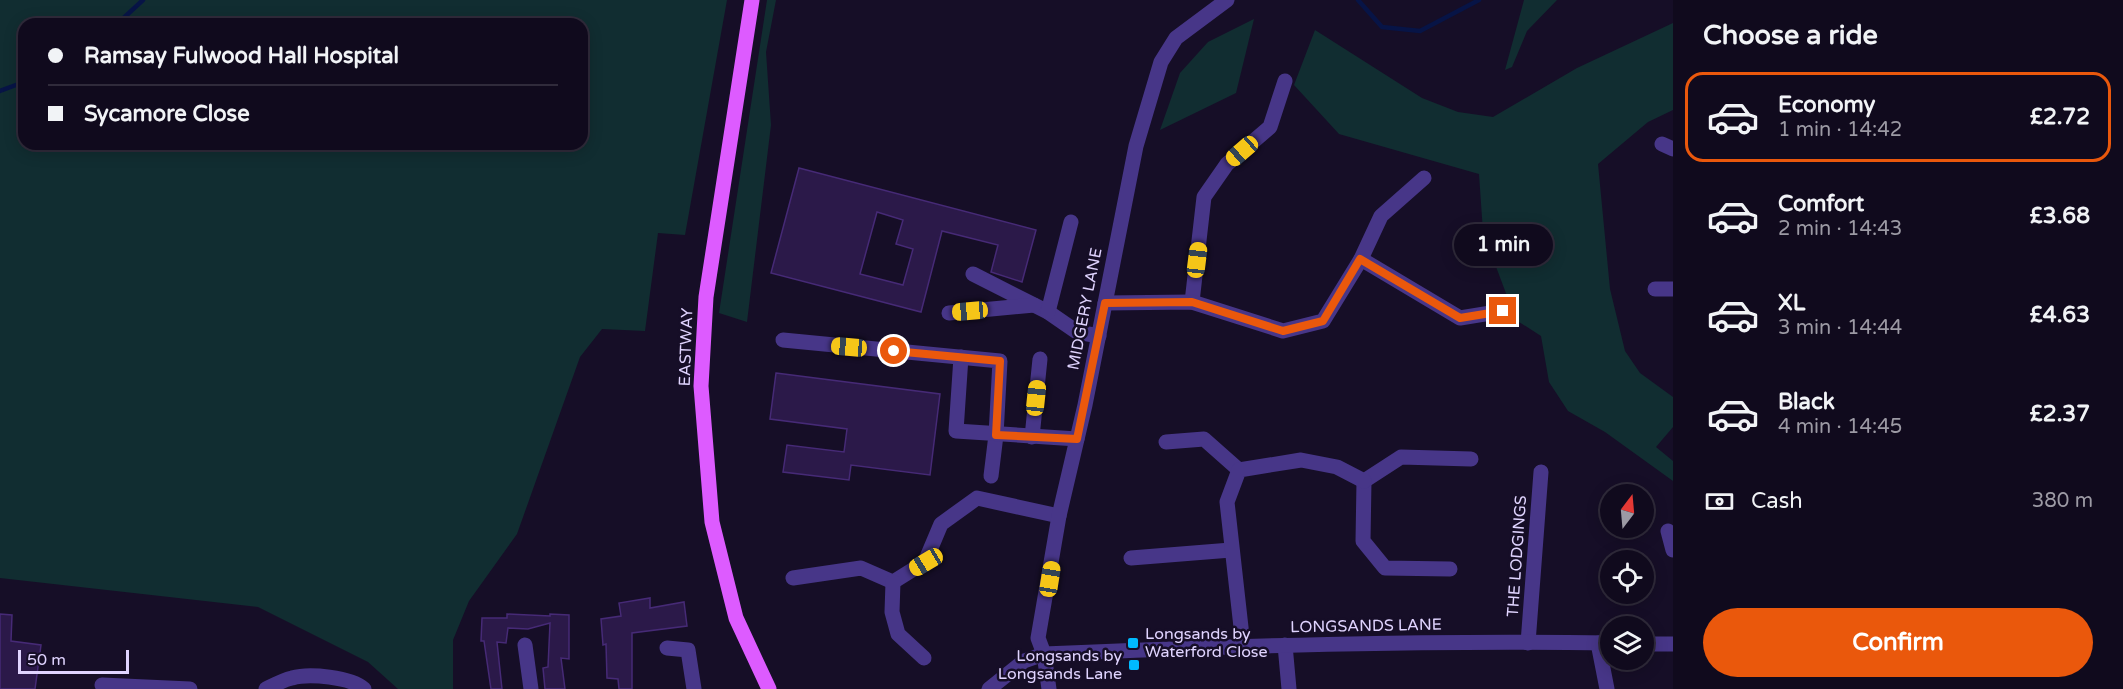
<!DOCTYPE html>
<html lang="en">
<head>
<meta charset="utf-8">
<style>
  :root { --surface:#100a1d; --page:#1e182a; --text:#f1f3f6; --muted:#9c9aa4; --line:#302b3b; --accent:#ea580c }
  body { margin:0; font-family:"Varela Round",sans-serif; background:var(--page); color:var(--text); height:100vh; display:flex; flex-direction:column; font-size:22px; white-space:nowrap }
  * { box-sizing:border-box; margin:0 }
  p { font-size:20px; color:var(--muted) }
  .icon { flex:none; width:33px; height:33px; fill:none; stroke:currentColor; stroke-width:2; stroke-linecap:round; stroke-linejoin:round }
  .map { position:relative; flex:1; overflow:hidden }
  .details { display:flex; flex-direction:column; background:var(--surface); width:450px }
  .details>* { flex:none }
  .hud { position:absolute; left:18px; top:18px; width:570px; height:132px; border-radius:18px; box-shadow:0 3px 15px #0003,0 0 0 2px var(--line); display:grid; align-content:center; height:132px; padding:0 30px; background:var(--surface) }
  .needle { width:39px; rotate:16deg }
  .fabs { position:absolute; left:1600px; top:484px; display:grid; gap:12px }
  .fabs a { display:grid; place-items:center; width:54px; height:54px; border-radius:50%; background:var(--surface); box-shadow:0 3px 15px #0003,0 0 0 2px var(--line); font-size:30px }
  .scale { position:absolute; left:18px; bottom:15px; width:111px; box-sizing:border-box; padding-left:6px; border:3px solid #e0d4ff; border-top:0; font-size:16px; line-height:21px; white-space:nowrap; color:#e0d4ff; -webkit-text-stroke:4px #160e27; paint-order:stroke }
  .end { position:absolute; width:27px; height:27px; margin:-14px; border:8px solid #ea580c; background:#fff; box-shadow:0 0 0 3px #fff }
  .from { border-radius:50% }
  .bubble { position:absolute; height:42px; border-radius:21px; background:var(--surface); box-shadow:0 3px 15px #0003,0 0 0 2px var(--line); font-size:20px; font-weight:700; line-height:42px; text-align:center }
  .car { position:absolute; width:18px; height:36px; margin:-18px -9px; border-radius:8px; box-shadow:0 0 4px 2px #0007; background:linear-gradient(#f5c518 24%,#345 0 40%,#f5c518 0 76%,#345 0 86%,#f5c518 0) }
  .hud b { display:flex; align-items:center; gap:21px; height:57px; font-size:22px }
  .hud b+b { border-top:2px solid var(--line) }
  .hud i { width:15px; height:15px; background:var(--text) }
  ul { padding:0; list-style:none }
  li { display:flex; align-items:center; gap:18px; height:90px; margin:0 12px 9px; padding:0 18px; border:3px solid transparent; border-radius:18px }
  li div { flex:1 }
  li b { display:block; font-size:22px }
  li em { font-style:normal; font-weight:700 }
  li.current { border-color:var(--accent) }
  li>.icon { width:54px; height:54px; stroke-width:1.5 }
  h2 { padding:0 30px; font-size:27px; line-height:72px }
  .pay { display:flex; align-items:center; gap:15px; height:66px; padding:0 30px; font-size:22px }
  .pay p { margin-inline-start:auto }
  .action { display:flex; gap:12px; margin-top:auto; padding:12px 30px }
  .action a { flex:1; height:69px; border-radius:36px; background:var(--accent); color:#fff; font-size:24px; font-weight:700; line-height:69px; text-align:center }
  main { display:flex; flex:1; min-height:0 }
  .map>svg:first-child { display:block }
</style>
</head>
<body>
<main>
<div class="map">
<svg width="1673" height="689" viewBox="0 0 1673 689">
  <rect width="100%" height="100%" fill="#160e27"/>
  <g fill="#112d31" fill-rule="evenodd">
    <path d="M0,0h727l-42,235 -27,-2 -13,98 -43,-2 -22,28 -63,177 -48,67 -16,39v49h-55l-30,-27 -110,-55 -258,-29zM24,24h558v120h-558z"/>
    <path d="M767,0h9l-10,52 5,73 -24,197 -28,-9z"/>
    <path d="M1524,0h33l-30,31 -15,36 -7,3z"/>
    <path d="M1254,19l-18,74 -76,37 20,-57 28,-31z"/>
    <path d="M1673,23v87l-25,12 -50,42 12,125 15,62 15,22 33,24v30l-17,20 17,14v20l-68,-49 -37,-21 -19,-29 -8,-46 -25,-16 -33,-88 -4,-58 -140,-40 -45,-49 21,-55 107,68 36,14 35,5 84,-49z"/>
  </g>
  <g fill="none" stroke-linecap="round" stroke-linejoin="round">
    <g stroke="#071446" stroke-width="4.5">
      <path d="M1358,0l24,27 38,4 59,-31"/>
      <path d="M117,24l26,-24"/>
      <path d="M0,91l24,-9"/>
    </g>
  </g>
  <g fill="#2b1949" stroke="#462a76" stroke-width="1.5" fill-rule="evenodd">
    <path d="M799,168l237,62 -14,52 -31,-10 7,-27 -56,-14 -21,81 -150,-39zM877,212l26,8 -7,24 17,5 -10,36 -43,-11z"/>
    <path d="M776,373l164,21 -10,81 -79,-10 -2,15 -66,-8 4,-27 57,7 3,-23 -77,-10z"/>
    <path d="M650,598v10l34,-6 3,24 -55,7v56h-13l-1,-10 -11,-1 -1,-34 -3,1 -2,-26 20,-3 -2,-13z"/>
    <path d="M0,614l12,1 -1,26 30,4 -6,44h-35z"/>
    <path d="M507,614l43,2v-2l19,1v44l-8,-1 4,31h-20l-2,-21 5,-1 2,-44 -22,6 -20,-1 -2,15 -9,-1 5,47h-11l-7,-48h-3l1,-23h25z"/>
  </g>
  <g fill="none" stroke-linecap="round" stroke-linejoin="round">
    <g stroke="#473688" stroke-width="15">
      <path d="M1662,144l11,5"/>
      <path d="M1361,259l99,59 43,-7"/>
      <path d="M973,274l75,38 29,20 22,4"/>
      <path d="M1655,289h18"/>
      <path d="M1192,302l12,-105 23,-33 43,-37 15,-46"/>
      <path d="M1105,303l87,-1 91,29 40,-10 38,-62 20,-43 43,-38"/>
      <path d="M1048,312l23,-90"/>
      <path d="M949,313l85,-8"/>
      <path d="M783,340l217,21 -4,74 -5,41"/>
      <path d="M961,357l-5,74 121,8"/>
      <path d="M1032,437l8,-78"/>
      <path d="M1166,442l38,-3 35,31"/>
      <path d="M1364,481l-1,60 22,27 65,1"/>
      <path d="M1364,481l37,-24 70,2"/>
      <path d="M1668,531l5,19"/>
      <path d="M1131,558l100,-8"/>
      <path d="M793,578l68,-10 32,14 32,-20 16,-38 36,-26 82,18"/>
      <path d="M893,582l-1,30 6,22 26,24"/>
      <path d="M1528,643l13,-171"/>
      <path d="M1598,643l9,46"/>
      <path d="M1644,644h29"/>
      <path d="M525,645l6,44"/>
      <path d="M1243,645l-16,-143 12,-32 62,-10 36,7 27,14"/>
      <path d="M1285,645l4,44"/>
      <path d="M667,648l21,2 6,39"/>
      <path d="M102,685l88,4"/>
      <path d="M266,689c8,-4 17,-9 26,-11 17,-5 59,-1 72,11"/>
      <path d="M989,689l35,-28 20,-7c189,-8 378,-14 567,-11"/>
      <path d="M1049,689l-5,-35 -6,-16 21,-122 26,-111 51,-259 25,-84 15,-24 51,-38"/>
    </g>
    <path stroke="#dd5bff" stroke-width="15" d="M752,0l-46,297 -5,89 11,136 24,96 33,71"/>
  </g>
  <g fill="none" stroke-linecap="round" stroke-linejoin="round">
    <path stroke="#ea580c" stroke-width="8" d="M894,351l106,10 -4,74 81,4 28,-136 87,-1 91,29 40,-10 37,-62 100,59 43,-7"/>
  </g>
  <g fill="#0bf" stroke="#160e27" stroke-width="2">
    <rect x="1127" y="637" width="12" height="12" rx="3"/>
    <rect x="1128" y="659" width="12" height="12" rx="3"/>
  </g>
  <g text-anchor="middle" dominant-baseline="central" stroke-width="5" stroke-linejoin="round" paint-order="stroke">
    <g font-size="16" fill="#e0d4ff" stroke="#160e27">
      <text transform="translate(1085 309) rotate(-79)">MIDGERY LANE</text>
      <text transform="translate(686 347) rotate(-88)">EASTWAY</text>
      <text transform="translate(1517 556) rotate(-86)">THE LODGINGS</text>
      <text transform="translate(1366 626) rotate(-1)">LONGSANDS LANE</text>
    </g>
    <g font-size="16" fill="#e0d4ff" stroke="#160e27" text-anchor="start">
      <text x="1145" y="634">Longsands by<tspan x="1145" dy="18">Waterford Close</tspan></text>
      <text x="1122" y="656" text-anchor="end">Longsands by<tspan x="1122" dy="18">Longsands Lane</tspan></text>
    </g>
  </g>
</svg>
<div class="fabs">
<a><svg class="needle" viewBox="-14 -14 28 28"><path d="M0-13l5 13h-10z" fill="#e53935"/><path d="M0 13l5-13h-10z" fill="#9c9aa4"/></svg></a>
<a><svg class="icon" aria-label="locate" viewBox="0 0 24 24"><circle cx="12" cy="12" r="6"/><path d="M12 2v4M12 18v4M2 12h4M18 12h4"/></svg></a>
<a><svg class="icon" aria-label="layers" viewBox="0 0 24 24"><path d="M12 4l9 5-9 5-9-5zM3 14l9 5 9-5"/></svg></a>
</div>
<div class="scale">50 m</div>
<i class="end from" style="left:894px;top:351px"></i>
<i class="end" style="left:1503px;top:311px"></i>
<div class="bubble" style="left:1454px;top:224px;width:99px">1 min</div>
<i class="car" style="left:1242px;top:151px;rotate:229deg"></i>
<i class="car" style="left:1197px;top:260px;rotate:7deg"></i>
<i class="car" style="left:970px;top:311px;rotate:265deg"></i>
<i class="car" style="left:849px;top:347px;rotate:275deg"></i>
<i class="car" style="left:1036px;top:398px;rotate:6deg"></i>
<i class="car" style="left:926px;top:562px;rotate:239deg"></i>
<i class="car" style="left:1050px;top:579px;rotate:9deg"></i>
<div class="hud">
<b><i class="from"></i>Ramsay Fulwood Hall Hospital</b>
<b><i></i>Sycamore Close</b>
</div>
</div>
<section class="details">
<h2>Choose a ride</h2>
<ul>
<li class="current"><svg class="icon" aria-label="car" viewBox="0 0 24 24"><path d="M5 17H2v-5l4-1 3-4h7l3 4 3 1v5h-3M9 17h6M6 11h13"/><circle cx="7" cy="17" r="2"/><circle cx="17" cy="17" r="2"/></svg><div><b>Economy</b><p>1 min · 14:42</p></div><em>£2.72</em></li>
<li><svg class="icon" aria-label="car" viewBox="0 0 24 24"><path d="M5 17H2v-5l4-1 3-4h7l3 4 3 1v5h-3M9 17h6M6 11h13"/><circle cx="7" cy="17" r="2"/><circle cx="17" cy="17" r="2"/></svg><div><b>Comfort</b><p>2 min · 14:43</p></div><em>£3.68</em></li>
<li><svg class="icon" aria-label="car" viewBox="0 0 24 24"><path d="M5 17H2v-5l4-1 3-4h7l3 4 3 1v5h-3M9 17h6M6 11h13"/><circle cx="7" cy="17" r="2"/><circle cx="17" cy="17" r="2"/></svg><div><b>XL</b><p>3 min · 14:44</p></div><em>£4.63</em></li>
<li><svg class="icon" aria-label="car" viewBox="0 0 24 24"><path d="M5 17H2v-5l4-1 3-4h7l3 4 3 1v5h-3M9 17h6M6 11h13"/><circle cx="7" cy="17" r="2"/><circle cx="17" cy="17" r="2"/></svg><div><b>Black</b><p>4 min · 14:45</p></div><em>£2.37</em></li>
</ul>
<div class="pay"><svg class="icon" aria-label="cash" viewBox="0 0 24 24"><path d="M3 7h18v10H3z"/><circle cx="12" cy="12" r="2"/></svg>Cash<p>380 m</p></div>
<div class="action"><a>Confirm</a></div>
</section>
</main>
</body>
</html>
